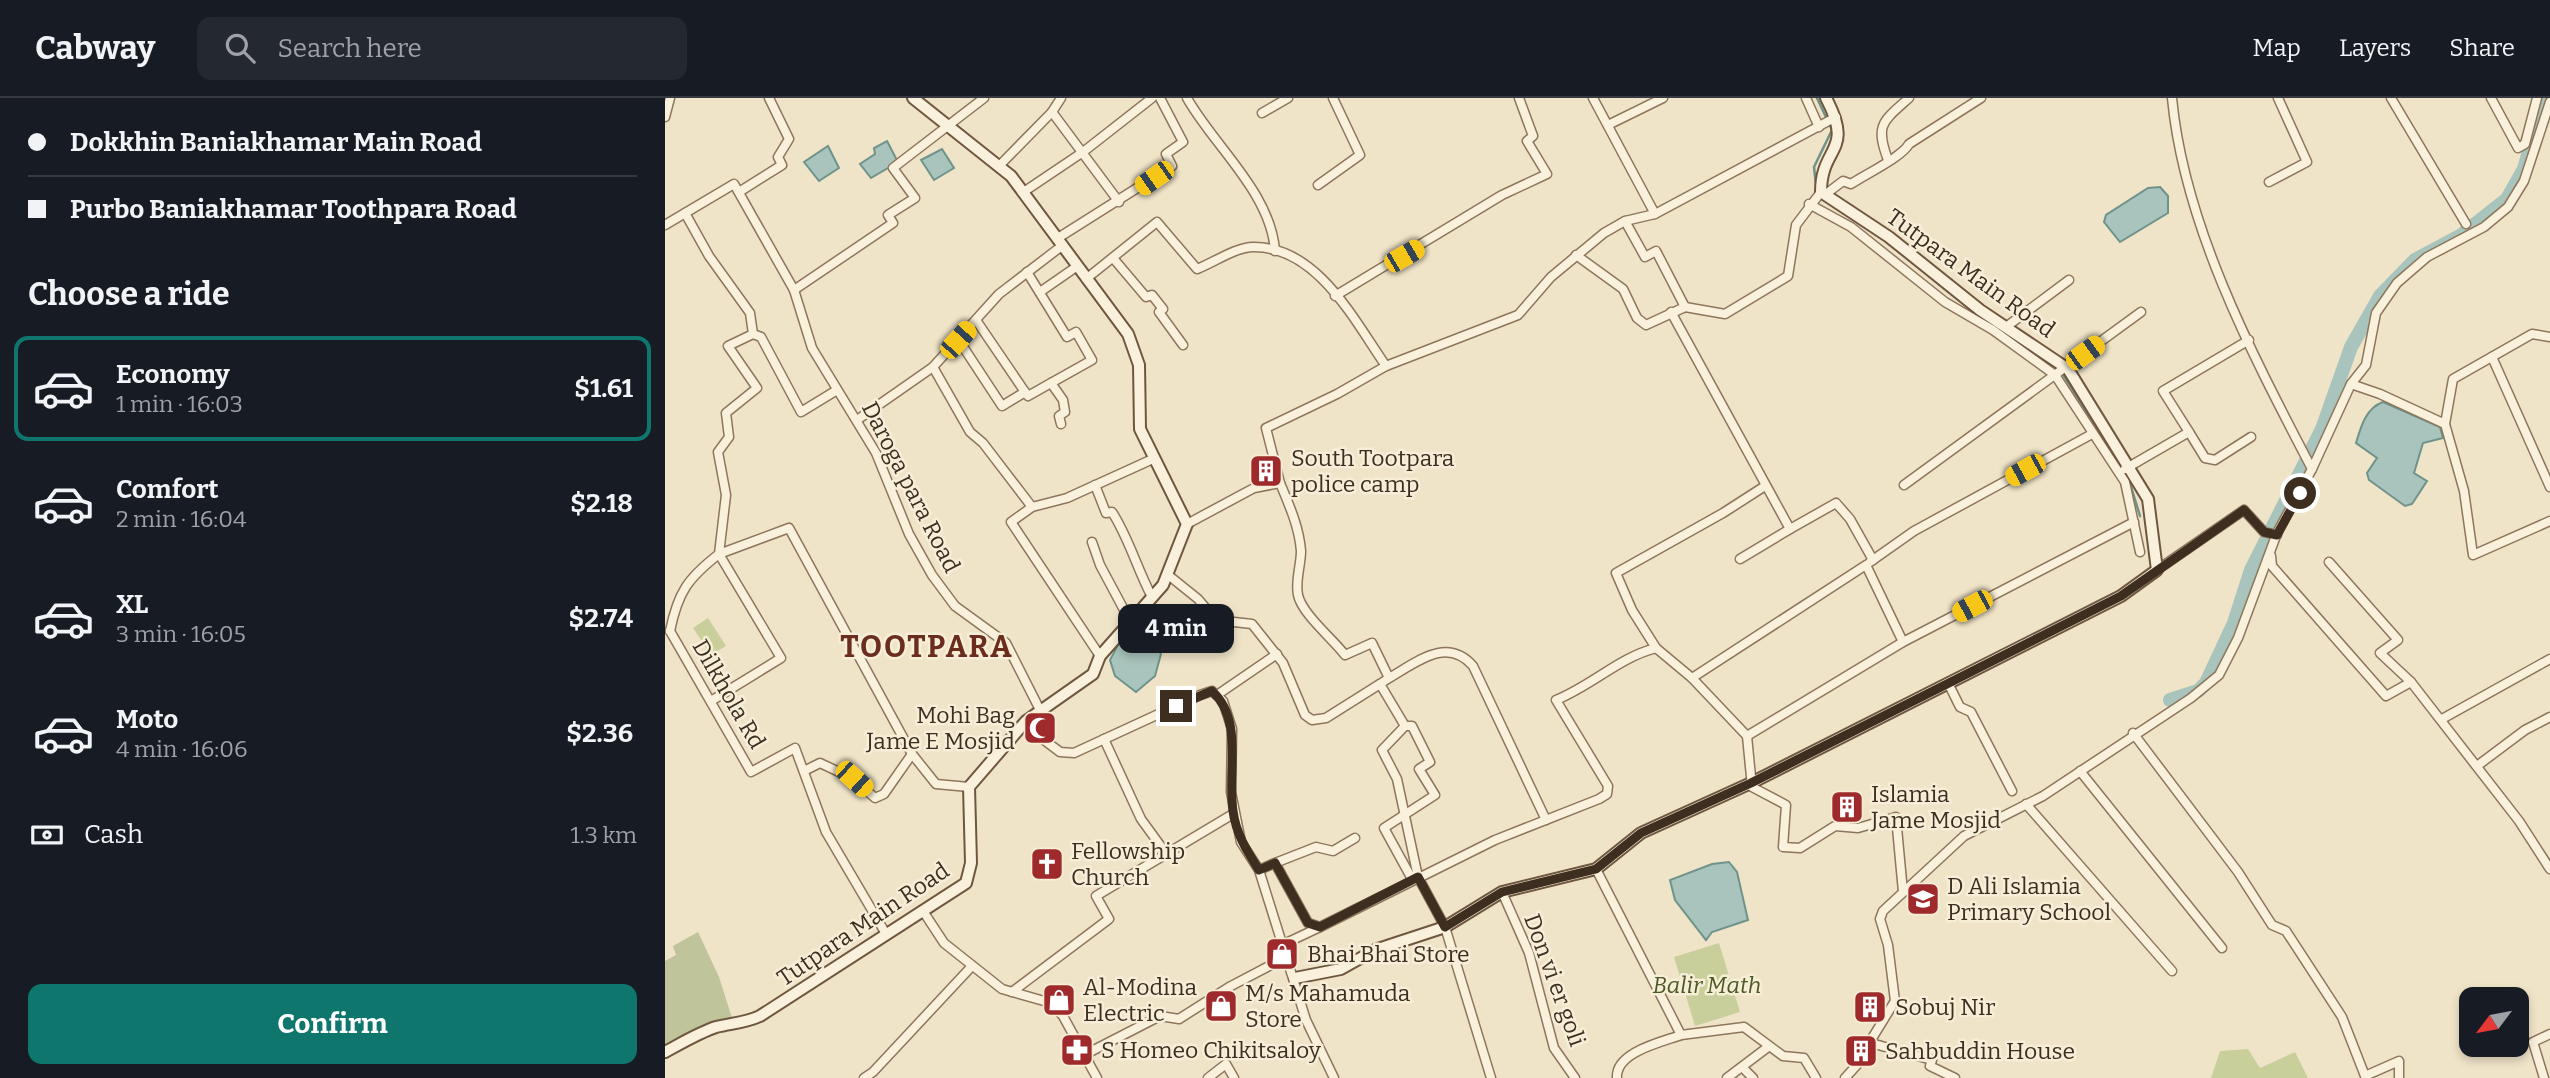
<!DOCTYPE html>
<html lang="en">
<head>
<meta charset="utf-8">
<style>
  :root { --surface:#171b24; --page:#242831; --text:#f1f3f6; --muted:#9ea1a6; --line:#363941; --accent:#0f766e }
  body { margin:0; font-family:Bitter,serif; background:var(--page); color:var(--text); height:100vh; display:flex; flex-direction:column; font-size:26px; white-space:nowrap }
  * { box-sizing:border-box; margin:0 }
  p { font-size:23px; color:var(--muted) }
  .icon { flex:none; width:38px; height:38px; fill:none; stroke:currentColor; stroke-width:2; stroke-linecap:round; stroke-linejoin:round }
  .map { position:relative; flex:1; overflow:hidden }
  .details { display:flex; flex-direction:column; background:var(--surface); width:665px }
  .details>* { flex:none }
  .banner { display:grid; align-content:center; height:154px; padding:0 28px; background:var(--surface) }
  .needle { width:46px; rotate:238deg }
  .tools { position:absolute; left:1794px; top:889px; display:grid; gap:14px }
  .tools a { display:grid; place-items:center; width:70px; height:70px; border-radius:14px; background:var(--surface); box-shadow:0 4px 10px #0003; font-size:35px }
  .end { position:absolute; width:32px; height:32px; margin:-16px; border:9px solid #3d2e20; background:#fff; box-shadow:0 0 0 4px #fff }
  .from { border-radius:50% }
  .bubble { position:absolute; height:49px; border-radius:14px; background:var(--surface); box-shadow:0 4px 10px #0003; font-size:23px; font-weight:700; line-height:49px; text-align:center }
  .car { position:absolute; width:21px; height:42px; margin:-21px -10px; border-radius:9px; box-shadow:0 0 5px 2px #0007; background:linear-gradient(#f5c518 24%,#345 0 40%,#f5c518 0 76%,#345 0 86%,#f5c518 0) }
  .banner b { display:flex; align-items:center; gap:24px; height:66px; font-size:26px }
  .banner b+b { border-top:2px solid var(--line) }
  .banner i { width:18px; height:18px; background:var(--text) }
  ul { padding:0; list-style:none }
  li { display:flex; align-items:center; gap:21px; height:105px; margin:0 14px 10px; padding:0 14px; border:4px solid transparent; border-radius:14px }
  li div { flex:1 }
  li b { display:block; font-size:26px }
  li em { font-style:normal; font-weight:700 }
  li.on { border-color:var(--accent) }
  li>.icon { width:63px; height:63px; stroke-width:1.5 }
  h2 { padding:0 28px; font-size:32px; line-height:84px }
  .pay { display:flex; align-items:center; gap:18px; height:77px; padding:0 28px; font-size:26px }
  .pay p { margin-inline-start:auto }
  .primary-button { display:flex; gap:14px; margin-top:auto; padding:14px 28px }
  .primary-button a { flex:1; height:80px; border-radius:14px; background:var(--accent); color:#fff; font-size:28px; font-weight:700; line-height:80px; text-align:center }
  header { display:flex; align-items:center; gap:42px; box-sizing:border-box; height:98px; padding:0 35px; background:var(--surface); border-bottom:2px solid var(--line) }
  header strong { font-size:33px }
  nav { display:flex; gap:38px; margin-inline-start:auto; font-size:24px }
  .search { width:490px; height:63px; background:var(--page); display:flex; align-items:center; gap:18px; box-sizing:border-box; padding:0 24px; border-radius:14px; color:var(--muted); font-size:26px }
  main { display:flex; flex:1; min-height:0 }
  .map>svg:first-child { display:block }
</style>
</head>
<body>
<header>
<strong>Cabway</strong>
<div class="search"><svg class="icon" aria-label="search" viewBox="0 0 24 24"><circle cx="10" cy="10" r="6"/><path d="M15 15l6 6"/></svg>Search here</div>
<nav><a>Map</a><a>Layers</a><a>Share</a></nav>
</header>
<main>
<section class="details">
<div class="banner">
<b><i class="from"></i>Dokkhin Baniakhamar Main Road</b>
<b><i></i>Purbo Baniakhamar Toothpara Road</b>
</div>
<h2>Choose a ride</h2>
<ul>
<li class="on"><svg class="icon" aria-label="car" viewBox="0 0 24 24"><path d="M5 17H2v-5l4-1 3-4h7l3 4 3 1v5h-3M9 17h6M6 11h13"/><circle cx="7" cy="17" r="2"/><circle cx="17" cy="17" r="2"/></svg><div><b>Economy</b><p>1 min · 16:03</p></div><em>$1.61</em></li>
<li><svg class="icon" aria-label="car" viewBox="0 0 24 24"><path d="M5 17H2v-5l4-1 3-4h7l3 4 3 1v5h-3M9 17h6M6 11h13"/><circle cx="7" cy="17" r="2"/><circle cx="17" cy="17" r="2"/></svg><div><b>Comfort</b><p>2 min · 16:04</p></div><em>$2.18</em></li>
<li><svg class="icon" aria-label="car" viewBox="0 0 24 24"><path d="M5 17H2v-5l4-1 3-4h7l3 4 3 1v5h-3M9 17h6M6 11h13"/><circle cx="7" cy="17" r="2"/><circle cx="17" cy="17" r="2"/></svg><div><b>XL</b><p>3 min · 16:05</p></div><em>$2.74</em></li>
<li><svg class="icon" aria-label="car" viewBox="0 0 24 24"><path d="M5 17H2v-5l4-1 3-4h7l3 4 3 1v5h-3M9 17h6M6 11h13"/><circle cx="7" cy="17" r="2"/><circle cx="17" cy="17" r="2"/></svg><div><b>Moto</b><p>4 min · 16:06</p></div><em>$2.36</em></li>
</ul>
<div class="pay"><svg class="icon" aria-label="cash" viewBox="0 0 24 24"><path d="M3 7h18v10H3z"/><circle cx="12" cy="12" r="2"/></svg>Cash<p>1.3 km</p></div>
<div class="primary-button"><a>Confirm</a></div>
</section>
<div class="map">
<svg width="1885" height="980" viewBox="0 0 1885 980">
  <rect width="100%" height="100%" fill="#f0e4c8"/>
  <g fill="#c9cf9b">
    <path d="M43,520l18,28 -15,9 -18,-27z"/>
    <path d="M1054,845l21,69 -45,14 -21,-69z"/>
    <path d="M1583,951l12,19 35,-16 13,26h-97l9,-27z"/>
  </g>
  <path fill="#bfc49a" d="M33,834l21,45 14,44 -22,1 -46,25v-86l11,-6 -3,-9z"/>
  <g fill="#a9c4bc" stroke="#6f938a" stroke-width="2">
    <path d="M222,43l11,21 -27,16 -11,-14 15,-10 -1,-6z"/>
    <path d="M163,48l11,22 -20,13 -15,-19z"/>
    <path d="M277,51l12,19 -20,12 -13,-20z"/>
    <path d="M1495,89l8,9v17l-48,29 -16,-20 2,-7 42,-27z"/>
    <path d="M1718,304l57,25 3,11 -20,5 -9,30 13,8 -15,23 -7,2 -36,-26 -2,-7 10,-15 -21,-15c5,-17 10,-35 27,-41z"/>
    <path d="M475,537l14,8 7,11 -6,22 -19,16 -21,-16 -5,-16 9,-17z"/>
    <path d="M1064,764l8,10 11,48 -36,12 -6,8 -31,-40 -5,-20 42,-16z"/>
  </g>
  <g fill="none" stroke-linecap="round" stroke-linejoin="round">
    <g stroke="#6f938a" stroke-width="2.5">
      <path d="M1152,96l-3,-27 18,-37 -15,-32"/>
      <path d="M1275,187l44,35"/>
      <path d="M1336,233l30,20"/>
      <path d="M1397,275l66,104 12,39"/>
    </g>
    <path stroke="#a9c4bc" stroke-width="14" d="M1505,602l28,-9 8,-8 28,-60 17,-53 71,-141 29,-82 29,-51 35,-36 45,-24 47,-37 17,-30 20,-71"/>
    <defs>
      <g id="street">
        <path d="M522,0c27,48 84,95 88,153"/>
        <path d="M928,0l62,116"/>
        <path d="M1141,0l13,29"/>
        <path d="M1507,0c12,128 81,258 140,371"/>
        <path d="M1726,0l75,126"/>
        <path d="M1826,0l27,50 7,-4 12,-46"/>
        <path d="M387,14l67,90"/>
        <path d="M597,15l26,-15"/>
        <path d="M0,19l5,-19"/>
        <path d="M943,27l55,-27"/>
        <path d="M1223,62c-13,-35 -6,-38 21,-62"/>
        <path d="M335,67l52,-53 9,-14"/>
        <path d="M1604,84l38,-20 -29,-64"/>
        <path d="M653,87l42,-30 -27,-57"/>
        <path d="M360,93l58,-39 69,-54"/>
        <path d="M74,94l43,-27 -4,-8 11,-18 -20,-41"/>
        <path d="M1161,96l17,-13 8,3c15,-10 51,-27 58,-40l72,-46"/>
        <path d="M1144,106l42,23 94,75 48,28 62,45 70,107 15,70"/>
        <path d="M20,115l24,43 41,57 3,21"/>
        <path d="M960,123l20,36 11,-6 29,56"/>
        <path d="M0,127l69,-41 60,106 18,58 64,105 33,81 23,41 23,31 51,37 34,67"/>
        <path d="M393,140l114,-72 -6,-12 17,-12 -23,-44"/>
        <path d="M911,157l47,34 14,29 9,7 39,-18 40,7 63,-38 8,-51 25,-33"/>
        <path d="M448,160l33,39 6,-2 11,14 -4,3 24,33"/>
        <path d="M362,174l40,65 9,-5 16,28 -41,23"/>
        <path d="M421,181l71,-57 40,47c16,-6 39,-22 56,-22 64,-1 101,73 133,119"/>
        <path d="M129,192l99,-67 -5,-8 27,-17 -22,-30 91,-70"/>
        <path d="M375,194l36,-25"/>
        <path d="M670,198l167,-101 45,-21 -20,-33 6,-5 -14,-38"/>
        <path d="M1006,214l119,217 46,-26 14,16 23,41"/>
        <path d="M311,222l49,72"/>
        <path d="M1341,229l63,-47"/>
        <path d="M293,241l44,67 23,-14 3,4 23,-13 12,17 2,12 -6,4 2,8"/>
        <path d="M1827,259l58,130"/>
        <path d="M268,269l37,65 13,11 49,64 35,-9 88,-40"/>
        <path d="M1686,286l29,10 65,30 19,67 9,64 77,-34"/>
        <path d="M192,322l76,-53 66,-73 64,-49"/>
        <path d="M1780,326l8,-45 79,-45 18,3"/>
        <path d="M1524,334l-26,-41 86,-51"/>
        <path d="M1460,371l64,-37 16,26 10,2 36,-23"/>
        <path d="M615,385c9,22 19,43 21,68 0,14 -6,30 -3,44 4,19 35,44 47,60l27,-12 17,35 -9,6 25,42 -23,24 15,29 21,98 27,50 46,151"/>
        <path d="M430,387l11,28 6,-1c17,26 25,57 40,85"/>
        <path d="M1239,387l237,-173"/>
        <path d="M367,409l-21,15 89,134"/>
        <path d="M522,426l67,-36 26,-5 -14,-55 71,-34 49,-28 132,-51 33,-38 53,-44 21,-12 30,-7 181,-97"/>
        <path d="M427,444l8,23 30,56"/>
        <path d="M1606,458l1,10 114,130 25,-14 108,139 31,48"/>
        <path d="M1075,461l50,-30"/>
        <path d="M1205,464l44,-31 178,-97"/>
        <path d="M1664,464l69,78 -18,13 31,29"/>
        <path d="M1492,472l87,-60 20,22 13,3"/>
        <path d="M502,476l31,25 18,21 36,4 31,39 22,52 7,5 14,-2 54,-34"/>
        <path d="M5,533c8,-39 18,-53 49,-77l7,-59 -8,-43 11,-15 -3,-24 31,-25 -29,-42 25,-12 8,3 40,75 36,-22"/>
        <path d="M5,533l81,141 44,-24 31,84 60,102"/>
        <path d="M991,550l-24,-38 -16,-37 107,-60 42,-27"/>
        <path d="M724,580c28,-16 58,-42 84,-12l73,154"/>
        <path d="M1027,580l174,-113 37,77"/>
        <path d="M1283,585l12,24 11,5 41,79"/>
        <path d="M552,597l60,-41"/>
        <path d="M46,603l70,-43 -62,-104 70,-26 123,226 24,30 33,3"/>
        <path d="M1777,621l108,-60"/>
        <path d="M358,626l37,28 14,1 126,-58 12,-4 11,10 9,28 -1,63 10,50 18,28 47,150 28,58"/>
        <path d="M740,628h7l18,36 -11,7 16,26 -51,33 28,51"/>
        <path d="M1468,635l105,139 34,53 14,6 56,86 23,59 34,-15v17"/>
        <path d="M1082,638l156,-94 231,-120"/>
        <path d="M439,641l37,80 24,33"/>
        <path d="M1812,668l48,-36 25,-13"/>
        <path d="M139,673l16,-8 34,16 21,19 9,-4 28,-40"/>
        <path d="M1415,673l142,177"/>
        <path d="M1361,706l146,167"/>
        <path d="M610,765l41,-16 17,4 22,-13"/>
        <path d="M931,771l85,166 63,-8 39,29 21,2 12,20"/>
        <path d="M594,772l16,-7 33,60 12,4 175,-87 104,-41 8,-5 1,-8 -52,-86c35,-14 64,-43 100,-52l36,30 55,58 5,51 34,18 -3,42 17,1 35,-22 23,2 38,-11 7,75"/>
        <path d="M837,794l27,61 25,95 21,30"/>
        <path d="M258,813l21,32 58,46 49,14 12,13 34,62"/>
        <path d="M619,846l36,-17"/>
        <path d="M347,894l97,-73 -13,-23 137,-82"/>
        <path d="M1206,945l61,17 -2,6 25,12"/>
        <path d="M421,956l74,-38 19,3 52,-33 57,-30"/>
        <path d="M1077,969l11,11"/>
        <path d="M199,980l9,-6 99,-106"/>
        <path d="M543,980l18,-14 8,14"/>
        <path d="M952,980c-2,-26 45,-36 64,-43"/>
        <path d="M1062,980l41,-31"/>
        <path d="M1180,980l23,-25 3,-13 24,-39 -7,-56 -8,-26 3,-8 81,-75 79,-40 148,-98 28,-23 19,-37 39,-105 35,-64 39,-85 15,-19 10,-52 21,-30 30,-26 57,-30 24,-20 16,-26 26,-79"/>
        <path d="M1879,980l-11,-36 17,-8"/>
      </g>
      <g id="secondary">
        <path d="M630,880l46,-9 34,-19 70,-23 57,-35 94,-23 45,-36 110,-50 370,-187 36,-26 -9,-71 -80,-130 -88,-59 -91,-73 -68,-45c0,-47 34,-39 5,-94"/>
        <path d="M0,954c17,-9 33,-19 51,-25 16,-4 29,-4 44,-11l206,-133 5,-20 -2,-76 57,-66 67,-47 7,-18 63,-71 24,-61 -47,-95 -1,-64 -11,-31 -117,-158 -98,-78"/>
      </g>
    </defs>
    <use href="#street" stroke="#8d765c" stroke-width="11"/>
    <use href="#secondary" stroke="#6f573f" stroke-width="14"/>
    <use href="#street" stroke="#faf1dc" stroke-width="8"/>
    <use href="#secondary" stroke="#faf1dc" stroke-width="10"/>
  </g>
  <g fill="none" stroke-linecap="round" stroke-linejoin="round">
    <path stroke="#3d2e20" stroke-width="9" d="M511,608l36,-15c32,29 15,81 21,120 3,23 14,40 26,59l16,-7 33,60 12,4 98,-50 27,50 57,-35 94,-23 45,-36 110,-50 370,-187 123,-86 20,22 13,3 23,-42"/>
  </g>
  <defs>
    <symbol id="building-square" viewBox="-11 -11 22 22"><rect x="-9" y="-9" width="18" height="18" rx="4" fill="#9e2a2b" stroke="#f7eed8"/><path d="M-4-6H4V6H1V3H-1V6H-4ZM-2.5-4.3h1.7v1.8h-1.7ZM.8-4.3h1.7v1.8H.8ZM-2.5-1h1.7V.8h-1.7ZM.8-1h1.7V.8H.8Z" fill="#fff"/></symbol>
    <symbol id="mosque-square" viewBox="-11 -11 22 22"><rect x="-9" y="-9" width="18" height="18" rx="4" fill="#9e2a2b" stroke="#f7eed8"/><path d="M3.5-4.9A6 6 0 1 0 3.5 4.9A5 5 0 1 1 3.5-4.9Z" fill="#fff"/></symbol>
    <symbol id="church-square" viewBox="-11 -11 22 22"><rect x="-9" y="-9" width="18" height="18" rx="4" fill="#9e2a2b" stroke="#f7eed8"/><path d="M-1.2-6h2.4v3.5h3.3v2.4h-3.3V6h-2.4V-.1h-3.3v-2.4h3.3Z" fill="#fff"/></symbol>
    <symbol id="school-square" viewBox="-11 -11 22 22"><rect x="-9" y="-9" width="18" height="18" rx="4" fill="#9e2a2b" stroke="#f7eed8"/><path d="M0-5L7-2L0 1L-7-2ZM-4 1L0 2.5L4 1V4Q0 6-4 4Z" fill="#fff"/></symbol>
    <symbol id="shop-square" viewBox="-11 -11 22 22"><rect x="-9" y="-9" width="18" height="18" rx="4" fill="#9e2a2b" stroke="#f7eed8"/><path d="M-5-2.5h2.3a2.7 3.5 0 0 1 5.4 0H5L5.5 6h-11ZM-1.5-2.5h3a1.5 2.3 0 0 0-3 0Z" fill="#fff"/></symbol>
    <symbol id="pharmacy-square" viewBox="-11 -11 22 22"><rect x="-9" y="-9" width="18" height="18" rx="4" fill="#9e2a2b" stroke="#f7eed8"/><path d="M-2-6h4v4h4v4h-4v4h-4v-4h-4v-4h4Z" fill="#fff"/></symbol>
  </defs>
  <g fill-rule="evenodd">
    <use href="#building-square" x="582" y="354" width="38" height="38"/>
    <use href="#mosque-square" x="356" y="611" width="38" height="38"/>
    <use href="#building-square" x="1163" y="690" width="38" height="38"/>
    <use href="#church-square" x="363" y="747" width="38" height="38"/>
    <use href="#school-square" x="1239" y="782" width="38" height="38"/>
    <use href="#shop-square" x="598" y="837" width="38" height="38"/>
    <use href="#shop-square" x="375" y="883" width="38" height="38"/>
    <use href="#shop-square" x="537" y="889" width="38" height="38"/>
    <use href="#building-square" x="1186" y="890" width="38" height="38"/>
    <use href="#pharmacy-square" x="393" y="933" width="38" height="38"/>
    <use href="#building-square" x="1177" y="934" width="38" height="38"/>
  </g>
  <g text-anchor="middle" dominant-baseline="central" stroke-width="5" stroke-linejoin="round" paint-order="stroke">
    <g font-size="23" fill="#3d2e20" stroke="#f7eed8">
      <text transform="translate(1306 175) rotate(36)">Tutpara Main Road</text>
      <text transform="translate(246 389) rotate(63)">Daroga para Road</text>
      <text transform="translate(64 596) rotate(60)">Dilkhola Rd</text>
      <text transform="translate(198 826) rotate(-34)">Tutpara Main Road</text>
      <text transform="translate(890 882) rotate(70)">Don vi er goli</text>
    </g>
    <g font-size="23" fill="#3d2e20" stroke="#f7eed8" text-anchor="start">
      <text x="626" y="360">South Tootpara<tspan x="626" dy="26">police camp</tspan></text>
      <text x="350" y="617" text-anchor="end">Mohi Bag<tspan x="350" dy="26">Jame E Mosjid</tspan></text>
      <text x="1206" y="696">Islamia<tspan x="1206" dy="26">Jame Mosjid</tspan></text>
      <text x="406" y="753">Fellowship<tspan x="406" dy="26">Church</tspan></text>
      <text x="1282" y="788">D Ali Islamia<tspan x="1282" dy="26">Primary School</tspan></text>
      <text x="642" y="856">Bhai Bhai Store</text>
      <text x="418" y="889">Al-Modina<tspan x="418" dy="26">Electric</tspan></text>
      <text x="580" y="895">M/s Mahamuda<tspan x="580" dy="26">Store</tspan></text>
      <text x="1230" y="909">Sobuj Nir</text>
      <text x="436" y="952">S Homeo Chikitsaloy</text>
      <text x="1220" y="953">Sahbuddin House</text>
    </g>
    <g font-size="23" font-style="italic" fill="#4d5a26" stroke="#f7eed8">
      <text x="1042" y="887">Balir Math</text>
    </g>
    <g font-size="30" font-weight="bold" letter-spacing="2" fill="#6b2e1e" stroke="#f7eed8">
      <text x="262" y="549">TOOTPARA</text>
    </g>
  </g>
</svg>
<div class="tools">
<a><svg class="needle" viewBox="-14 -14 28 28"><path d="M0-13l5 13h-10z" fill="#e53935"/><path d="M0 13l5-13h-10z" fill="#9ea1a6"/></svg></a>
</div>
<i class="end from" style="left:1635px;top:395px"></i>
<i class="end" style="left:511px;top:608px"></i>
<div class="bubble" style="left:453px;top:506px;width:116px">4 min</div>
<i class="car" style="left:489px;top:80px;rotate:235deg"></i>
<i class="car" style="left:739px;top:158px;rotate:60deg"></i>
<i class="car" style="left:293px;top:242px;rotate:42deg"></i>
<i class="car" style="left:1420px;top:255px;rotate:54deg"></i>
<i class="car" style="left:1360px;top:372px;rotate:241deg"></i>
<i class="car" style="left:1307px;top:508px;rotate:242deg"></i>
<i class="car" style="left:189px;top:681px;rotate:132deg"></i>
</div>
</main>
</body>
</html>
